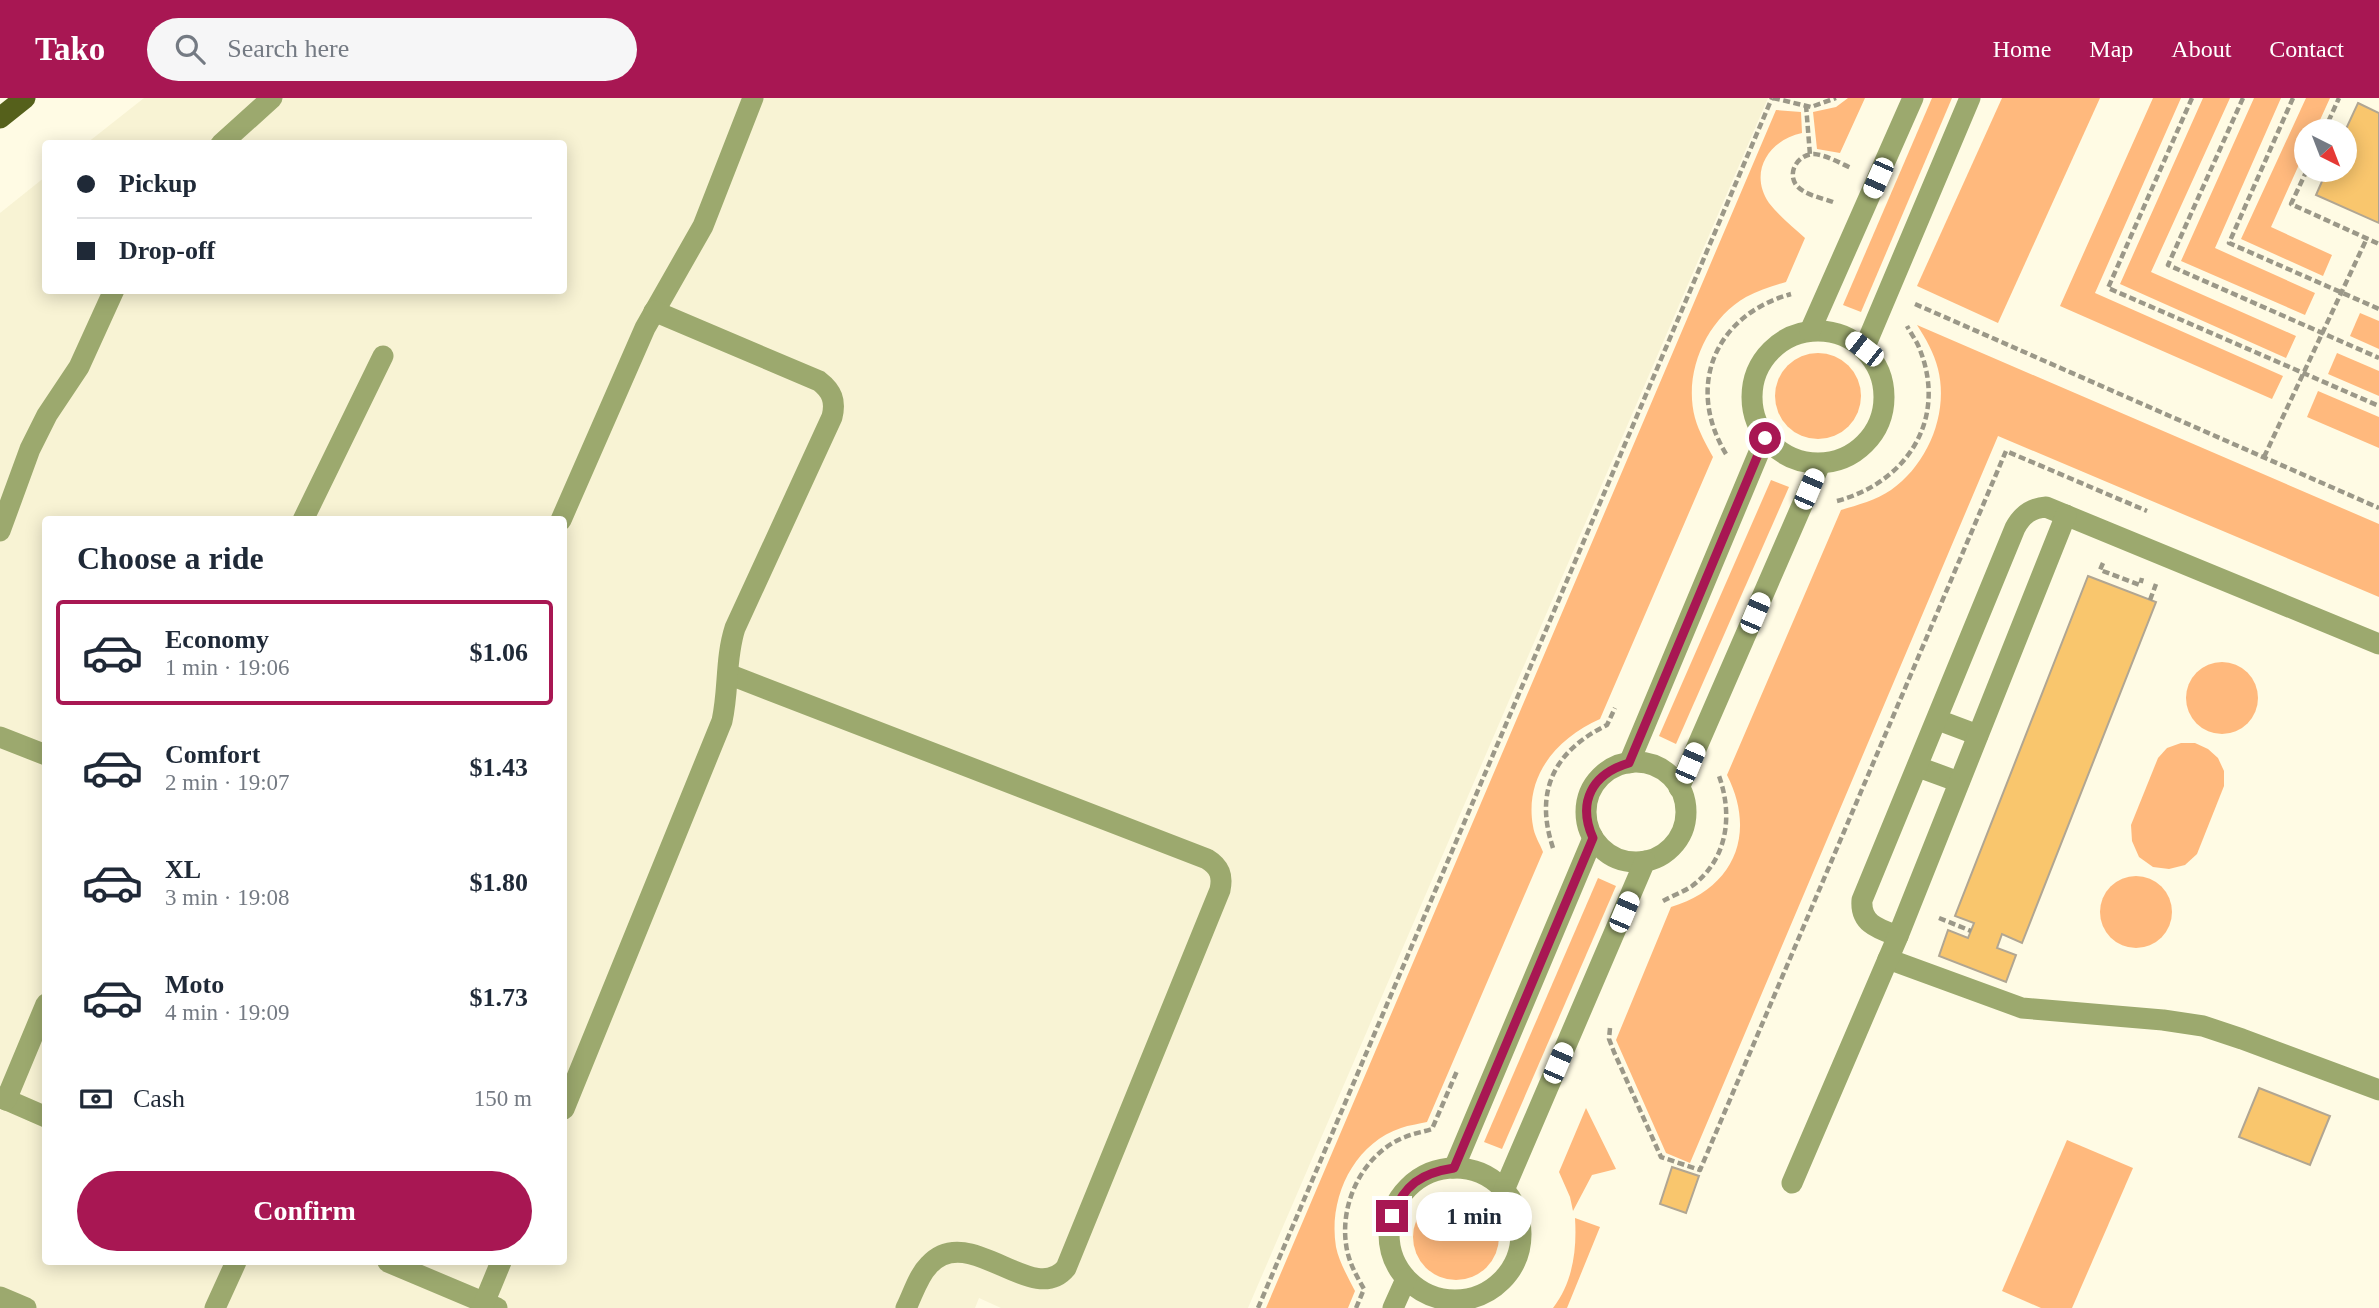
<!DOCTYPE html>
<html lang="en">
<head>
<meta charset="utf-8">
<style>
  :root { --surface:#fff; --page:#f6f6f7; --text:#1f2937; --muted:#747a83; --line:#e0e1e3; --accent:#a81753 }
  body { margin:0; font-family:Georgia,serif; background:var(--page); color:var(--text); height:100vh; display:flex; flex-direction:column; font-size:26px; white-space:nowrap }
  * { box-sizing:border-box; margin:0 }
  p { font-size:23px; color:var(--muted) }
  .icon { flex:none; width:38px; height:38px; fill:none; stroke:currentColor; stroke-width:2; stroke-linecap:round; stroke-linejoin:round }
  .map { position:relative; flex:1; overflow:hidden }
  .panel { position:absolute; left:42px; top:418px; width:525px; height:749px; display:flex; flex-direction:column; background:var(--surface); border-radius:7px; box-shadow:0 4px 18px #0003 }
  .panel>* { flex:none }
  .banner { position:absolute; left:42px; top:42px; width:525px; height:154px; border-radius:7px; box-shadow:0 4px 18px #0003; display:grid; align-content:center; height:154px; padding:0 35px; background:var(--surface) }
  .needle { width:46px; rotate:138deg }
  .tools { position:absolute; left:2294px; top:21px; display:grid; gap:14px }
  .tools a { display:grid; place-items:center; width:63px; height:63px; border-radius:50%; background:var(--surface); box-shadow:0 4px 18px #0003; font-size:35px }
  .end { position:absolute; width:32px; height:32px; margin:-16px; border:9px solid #a81753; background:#fff; box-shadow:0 0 0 4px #fff }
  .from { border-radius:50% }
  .bubble { position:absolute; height:49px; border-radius:24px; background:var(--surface); box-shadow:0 4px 18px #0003; font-size:23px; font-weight:700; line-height:49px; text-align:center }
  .car { position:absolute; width:21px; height:42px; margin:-21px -10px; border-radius:9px; box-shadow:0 0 5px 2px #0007; background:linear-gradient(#fff 24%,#345 0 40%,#fff 0 76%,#345 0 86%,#fff 0) }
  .banner b { display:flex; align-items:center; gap:24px; height:66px; font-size:26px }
  .banner b+b { border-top:2px solid var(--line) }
  .banner i { width:18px; height:18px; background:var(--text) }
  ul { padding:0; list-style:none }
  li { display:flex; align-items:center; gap:21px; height:105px; margin:0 14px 10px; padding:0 21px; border:4px solid transparent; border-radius:7px }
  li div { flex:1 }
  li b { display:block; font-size:26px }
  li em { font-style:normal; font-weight:700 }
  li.current { border-color:var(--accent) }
  li>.icon { width:63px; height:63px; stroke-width:1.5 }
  h2 { padding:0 35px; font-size:32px; line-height:84px }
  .pay { display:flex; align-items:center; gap:18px; height:77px; padding:0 35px; font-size:26px }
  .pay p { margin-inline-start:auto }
  .cta { display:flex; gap:14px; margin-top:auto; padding:14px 35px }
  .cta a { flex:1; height:80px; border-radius:42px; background:var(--accent); color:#fff; font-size:28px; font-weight:700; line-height:80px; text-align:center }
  header { display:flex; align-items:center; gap:42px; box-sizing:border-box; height:98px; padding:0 35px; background:var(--accent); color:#fff }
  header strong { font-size:33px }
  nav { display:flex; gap:38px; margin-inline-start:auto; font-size:24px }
  .search { width:490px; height:63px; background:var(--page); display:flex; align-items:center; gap:18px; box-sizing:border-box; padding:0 24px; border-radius:38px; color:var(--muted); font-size:26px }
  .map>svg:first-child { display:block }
</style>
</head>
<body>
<header>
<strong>Tako</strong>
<div class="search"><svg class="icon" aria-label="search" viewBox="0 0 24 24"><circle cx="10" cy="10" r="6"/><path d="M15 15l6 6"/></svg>Search here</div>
<nav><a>Home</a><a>Map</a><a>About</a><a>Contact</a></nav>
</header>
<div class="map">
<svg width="2379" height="1210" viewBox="0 0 2379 1210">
  <rect width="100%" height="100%" fill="#fffbe4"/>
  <path fill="#f8f3d4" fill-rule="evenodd" d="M144,0h1624l-520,1210h-247l-22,-10 -4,10h-975v-1095l45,-36 1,113h518v-146l-477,-1zM46,422h518v742h-518z"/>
  <g fill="#ffb97d">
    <path d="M1848,0h17l-25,55 -23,-4 -4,-37 23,-5z"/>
    <path d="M1932,0h20l-91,214 -18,-7z"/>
    <path d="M2002,0h98l-102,225 -81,-37z"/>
    <path d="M2153,0h28l-86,195 188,83 -11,23 -212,-93z"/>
    <path d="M2203,0h27l-79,174 145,64 -10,22 -166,-74z"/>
    <path d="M2254,0h27l-66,150 100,45 -10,22 -124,-54z"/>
    <path d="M2306,0h24l-15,33h-9v18l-35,78 61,28 -9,21 -82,-37z"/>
    <path d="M1776,12l25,2 1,21c-33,7 -54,39 -33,70 10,13 24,24 36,35l-19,44c-14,4 -27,8 -40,15 -40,23 -63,76 -51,121 4,14 11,26 18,39l-113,262c-43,19 -76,57 -67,107 1,9 7,18 10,26l-116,270c-8,2 -18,3 -26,6 -48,16 -73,71 -65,119 3,15 12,30 19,44l-7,17h-82z"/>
    <path d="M2360,215l19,8v28l-29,-13z"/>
    <path d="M1917,227l462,199v73l-381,-161 -308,727 -24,-10 -50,-113 55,-133c63,-19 86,-73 56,-132l114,-265c17,-5 35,-10 50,-20 37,-26 58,-77 47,-121 -4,-16 -12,-30 -21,-44z"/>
    <path d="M2337,255l42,18v25l-51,-22z"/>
    <circle cx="1818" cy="298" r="43"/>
    <path d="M2318,293l61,26v31l-72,-31z"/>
    <path d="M1771,382l18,7 -113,257 -17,-8z"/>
    <circle cx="2222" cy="600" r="36"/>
    <path d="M2181,645h14l13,6 10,9 6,13v15l-27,68 -12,11 -16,4 -16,-2 -14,-10 -7,-16 -1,-16 27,-67 9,-10z"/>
    <circle cx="2136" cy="814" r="36"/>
    <path d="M1598,780l18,8 -114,263 -18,-7z"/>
    <path d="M1586,1010l30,61 -24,6 -19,36 -3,-14 -11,-25z"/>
    <path d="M2067,1042l66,28 -61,140h-31l-39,-17z"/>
    <circle cx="1456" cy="1139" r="43"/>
    <path d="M1575,1120l25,9 -33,81h-14c20,-26 24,-58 22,-90z"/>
  </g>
  <g fill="#f9c66d" stroke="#b1a692" stroke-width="2">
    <path d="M2358,5l21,10v110l-63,-28 11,-25h18v-39h-17l4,-9 14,7z"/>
    <path d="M2088,478l68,26 -134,341 -20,-9 -5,14 19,7 -10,27 -67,-26 9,-26 20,8 6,-15 -19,-7z"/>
    <path d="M2259,990l71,28 -20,49 -71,-28z"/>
    <path d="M1672,1069l27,9 -13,37 -26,-9z"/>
  </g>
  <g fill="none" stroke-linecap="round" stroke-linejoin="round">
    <g stroke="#9b9888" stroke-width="4.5" stroke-dasharray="7 3.5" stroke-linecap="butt">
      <path d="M1773,0l38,9 25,-9"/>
      <path d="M2192,0l-84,190 271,118"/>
      <path d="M2243,0l-75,167 211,93"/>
      <path d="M2293,0l-64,145 150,66"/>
      <path d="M1806,7l4,50"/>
      <path d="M2324,33l15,-33"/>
      <path d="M2307,72l-16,34 88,40"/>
      <path d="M1833,104c-11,-4 -28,-7 -36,-16 -11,-13 1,-32 17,-32 12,1 26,9 37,14"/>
      <path d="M1915,206l464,204"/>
      <path d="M1726,356c-41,-68 -11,-139 65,-160"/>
      <path d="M2264,359l103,-219"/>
      <path d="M1837,403c68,-18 111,-80 83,-151 -3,-9 -9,-16 -13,-24"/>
      <path d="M2103,465l-3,7 40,15 2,-7"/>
      <path d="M2150,502l6,-16"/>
      <path d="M1553,750c-19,-57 1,-97 54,-123l8,-17"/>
      <path d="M1663,803c9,-5 20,-9 29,-15 36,-27 41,-71 27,-110"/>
      <path d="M1939,820l32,13"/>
      <path d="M1610,930l-1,11 5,13 47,105 39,13 306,-719 141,60"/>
      <path d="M1258,1210l514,-1210"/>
      <path d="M1356,1210l8,-19c-8,-14 -16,-28 -18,-45 -6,-43 18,-91 59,-107 9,-4 18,-5 27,-8l25,-58"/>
    </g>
    <g stroke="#9ca96e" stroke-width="21">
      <path d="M221,46l51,-46"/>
      <circle cx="1818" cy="299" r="66"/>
      <path d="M1810,233l103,-233"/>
      <path d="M1864,251l106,-251"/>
      <path d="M303,422l80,-164"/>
      <path d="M561,422l84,-192 58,-102 50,-128"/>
      <path d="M0,433l30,-82 17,-34 32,-48 35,-77"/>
      <path d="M728,576l479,185c13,8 16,17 13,31l-154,378c-33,40 -97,-47 -137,-3 -11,11 -16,29 -23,43"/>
      <path d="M1938,622l40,15"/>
      <path d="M0,639l46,18"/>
      <circle cx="1636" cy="714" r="50"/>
      <path d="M1629,665l136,-325"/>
      <path d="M1918,669l41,15"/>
      <path d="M1679,690l141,-324"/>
      <path d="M1898,838c-19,-7 -38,-12 -36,-36l153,-372c7,-13 16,-20 31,-21l333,137"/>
      <path d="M1888,861l134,49 141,12 40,6 39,13 137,51"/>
      <path d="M0,999l46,20"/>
      <path d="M6,1002l40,-96"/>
      <path d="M564,1011l158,-388c7,-31 3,-62 13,-93l97,-211c4,-16 0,-26 -13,-36l-165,-70"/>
      <path d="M1454,1070l139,-330"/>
      <circle cx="1455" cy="1136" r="66"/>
      <path d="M1792,1085l106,-247 168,-421"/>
      <path d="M1504,1092l141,-329"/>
      <path d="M388,1164l109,46"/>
      <path d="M0,1199l26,11"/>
      <path d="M215,1210l21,-46"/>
      <path d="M482,1210l19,-46"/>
      <path d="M1393,1210l13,-29"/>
    </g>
    <path stroke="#55601b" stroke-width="21" d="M0,20l25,-20"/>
  </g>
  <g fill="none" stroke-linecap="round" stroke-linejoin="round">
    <path stroke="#a81753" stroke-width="9" d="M1392,1118c12,-31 29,-43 62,-48l139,-330c-16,-36 -1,-64 36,-75l136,-325"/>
  </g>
</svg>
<div class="tools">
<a><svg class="needle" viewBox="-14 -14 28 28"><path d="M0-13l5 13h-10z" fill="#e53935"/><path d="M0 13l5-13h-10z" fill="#747a83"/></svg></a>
</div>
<i class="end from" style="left:1765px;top:340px"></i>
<i class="end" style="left:1392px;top:1118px"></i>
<div class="bubble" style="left:1416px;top:1094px;width:116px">1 min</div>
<i class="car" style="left:1878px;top:80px;rotate:204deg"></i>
<i class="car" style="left:1864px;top:251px;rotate:308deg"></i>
<i class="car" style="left:1809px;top:391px;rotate:23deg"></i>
<i class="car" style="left:1755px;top:515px;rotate:23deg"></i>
<i class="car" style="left:1690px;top:665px;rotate:23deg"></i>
<i class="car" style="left:1624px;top:814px;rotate:23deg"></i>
<i class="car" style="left:1558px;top:965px;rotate:23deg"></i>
<div class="banner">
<b><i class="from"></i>Pickup</b>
<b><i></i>Drop-off</b>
</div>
<section class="panel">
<h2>Choose a ride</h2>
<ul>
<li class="current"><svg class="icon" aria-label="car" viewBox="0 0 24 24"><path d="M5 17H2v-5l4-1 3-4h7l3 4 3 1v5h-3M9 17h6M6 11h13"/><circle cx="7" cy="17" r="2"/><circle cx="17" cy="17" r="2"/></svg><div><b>Economy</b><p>1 min · 19:06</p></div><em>$1.06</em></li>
<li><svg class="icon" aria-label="car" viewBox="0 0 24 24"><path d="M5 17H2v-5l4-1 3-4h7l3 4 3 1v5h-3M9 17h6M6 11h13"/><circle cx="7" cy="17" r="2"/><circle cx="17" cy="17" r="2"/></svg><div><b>Comfort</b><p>2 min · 19:07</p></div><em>$1.43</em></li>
<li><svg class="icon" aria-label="car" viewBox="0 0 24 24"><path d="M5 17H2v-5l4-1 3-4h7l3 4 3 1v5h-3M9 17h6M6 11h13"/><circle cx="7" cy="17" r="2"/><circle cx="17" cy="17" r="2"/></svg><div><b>XL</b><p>3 min · 19:08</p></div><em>$1.80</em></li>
<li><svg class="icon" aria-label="car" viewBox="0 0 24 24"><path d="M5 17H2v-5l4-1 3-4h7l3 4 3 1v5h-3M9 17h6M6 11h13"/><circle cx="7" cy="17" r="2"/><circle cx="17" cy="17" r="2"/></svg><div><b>Moto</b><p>4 min · 19:09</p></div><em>$1.73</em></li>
</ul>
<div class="pay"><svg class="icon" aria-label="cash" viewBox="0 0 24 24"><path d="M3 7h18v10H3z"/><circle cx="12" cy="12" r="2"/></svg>Cash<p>150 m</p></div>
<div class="cta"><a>Confirm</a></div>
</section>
</div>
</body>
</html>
